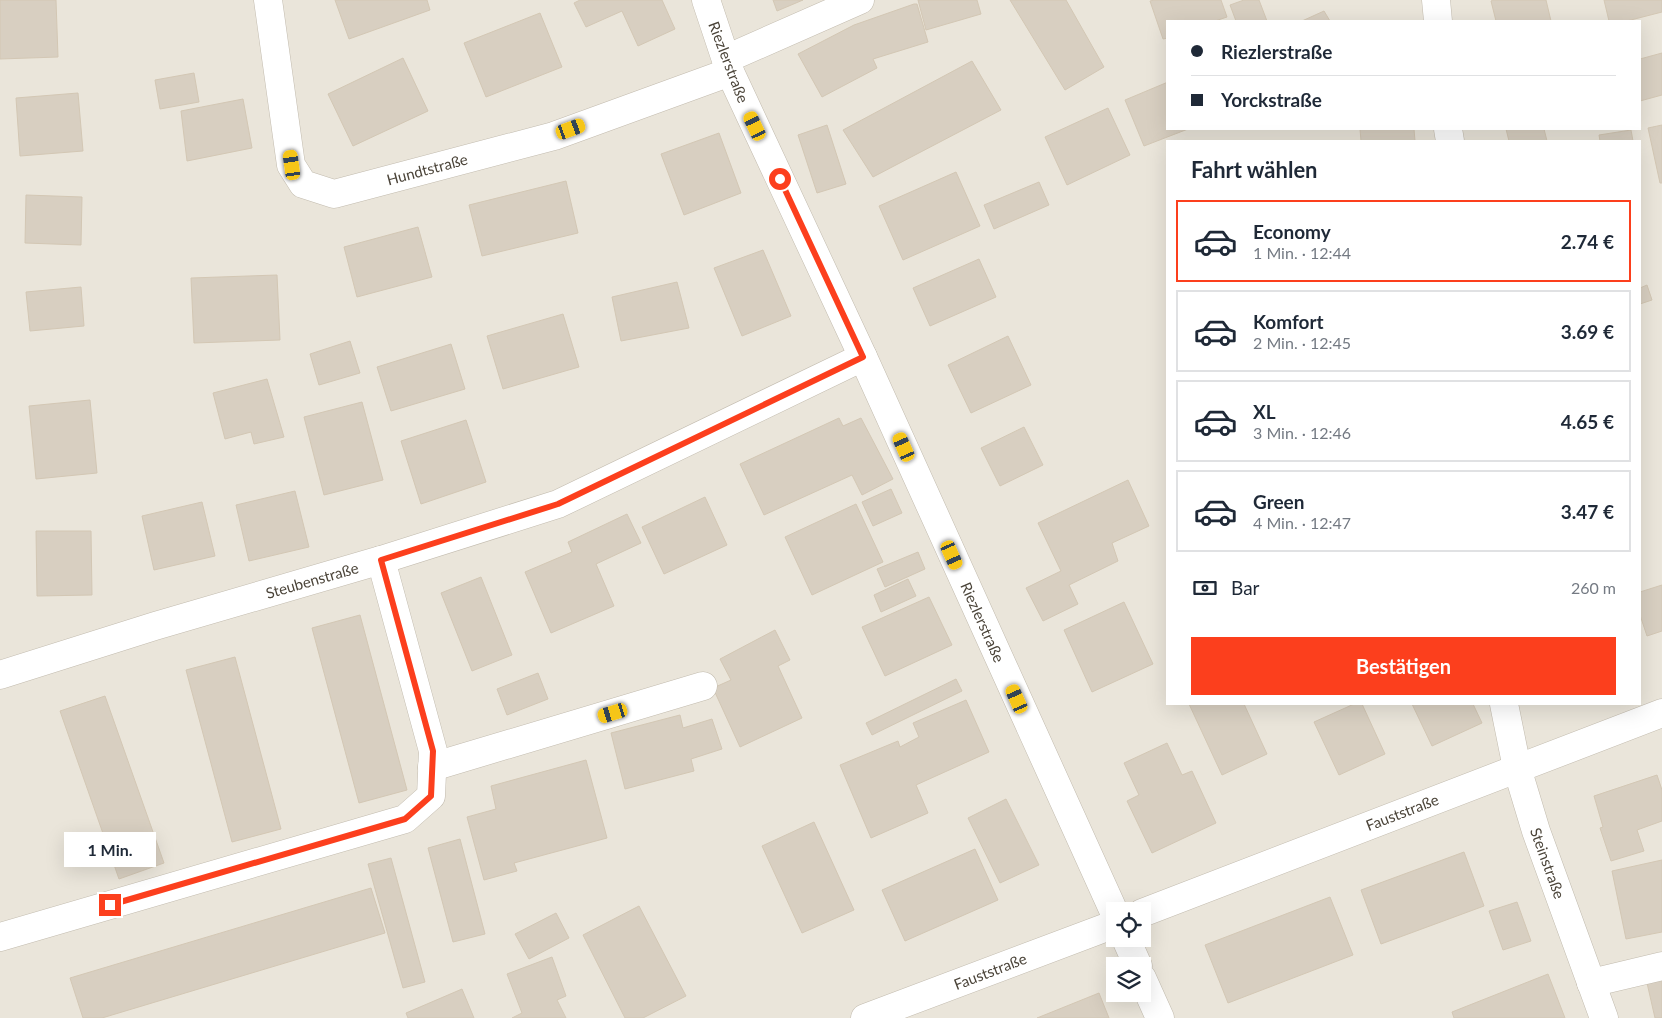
<!DOCTYPE html>
<html lang="de">
<head>
<meta charset="utf-8">
<style>
  :root { --surface:#fff; --page:#f2f2f3; --text:#1f2937; --muted:#747a83; --line:#e0e1e3; --accent:#fc3f1d }
  body { margin:0; font-family:Lato,sans-serif; background:var(--page); color:var(--text); height:100vh; display:flex; flex-direction:column; font-size:19px; white-space:nowrap }
  * { box-sizing:border-box; margin:0 }
  p { font-size:16px; color:var(--muted) }
  .icon { flex:none; width:28px; height:28px; fill:none; stroke:currentColor; stroke-width:2; stroke-linecap:round; stroke-linejoin:round }
  .map { position:relative; flex:1; overflow:hidden }
  .details { position:absolute; left:1166px; top:140px; width:475px; height:565px; display:flex; flex-direction:column; background:var(--surface); border-radius:0px; box-shadow:0 5px 20px #0002 }
  .details>* { flex:none }
  .top-card { position:absolute; left:1166px; top:20px; width:475px; height:110px; border-radius:0px; box-shadow:0 5px 20px #0002; display:grid; align-content:center; height:110px; padding:0 25px; background:var(--surface) }
  .fabs { position:absolute; left:1106px; top:902px; display:grid; gap:10px }
  .fabs a { display:grid; place-items:center; width:45px; height:45px; border-radius:0px; background:var(--surface); box-shadow:0 5px 20px #0002; font-size:25px }
  .end { position:absolute; width:22px; height:22px; margin:-11px; border:6px solid #fc3f1d; background:#fff; box-shadow:0 0 0 2px #fff }
  .from { border-radius:50% }
  .bubble { position:absolute; height:35px; border-radius:0px; background:var(--surface); box-shadow:0 5px 20px #0002; font-size:16px; font-weight:700; line-height:35px; text-align:center }
  .car { position:absolute; width:15px; height:30px; margin:-15px -8px; border-radius:6px; box-shadow:0 0 4px 1px #0007; background:linear-gradient(#f5c518 24%,#345 0 40%,#f5c518 0 76%,#345 0 86%,#f5c518 0) }
  .top-card b { display:flex; align-items:center; gap:18px; height:48px; font-size:19px }
  .top-card b+b { border-top:1px solid var(--line) }
  .top-card i { width:12px; height:12px; background:var(--text) }
  ul { padding:0; list-style:none }
  li { display:flex; align-items:center; gap:15px; height:82px; margin:0 10px 8px; padding:0 15px; border:2px solid var(--line); border-radius:0px }
  li div { flex:1 }
  li b { display:block; font-size:19px }
  li em { font-style:normal; font-weight:700 }
  li.active { border-color:var(--accent) }
  li>.icon { width:45px; height:45px; stroke-width:1.5 }
  h2 { padding:0 25px; font-size:22px; line-height:60px }
  .pay { display:flex; align-items:center; gap:12px; height:55px; padding:0 25px; font-size:19px }
  .pay p { margin-inline-start:auto }
  .action { display:flex; gap:10px; margin-top:auto; padding:10px 25px }
  .action a { flex:1; height:58px; border-radius:0px; background:var(--accent); color:#fff; font-size:20px; font-weight:700; line-height:58px; text-align:center }
  .map>svg:first-child { display:block }
</style>
</head>
<body>
<div class="map">
<svg width="1662" height="1018" viewBox="0 0 1662 1018">
  <rect width="100%" height="100%" fill="#f6f3ec"/>
  <path fill="#eae5da" fill-rule="evenodd" d="M0,0h1662v1018h-1662zM1168,21h472v108h-472zM1168,141h472v563h-472zM1115,911h27v28h-27zM1115,966h27v28h-27z"/>
  <g fill="#d8cfc1" stroke="#d3c7b4">
    <path d="M0,0h56l2,57 -58,2z"/>
    <path d="M335,0h92l3,10 -81,29z"/>
    <path d="M580,0h82l13,29 -37,17 -16,-35 -36,16 -12,-24z"/>
    <path d="M773,0h30l-26,11z"/>
    <path d="M918,0h59l4,14 -55,16z"/>
    <path d="M1010,0h56l38,67 -39,23z"/>
    <path d="M1154,0h67l6,17 -12,4h-47v17l-5,1 -13,-38z"/>
    <path d="M1244,0h15l8,21h-31l-6,-16z"/>
    <path d="M1493,0h53l5,21h-55l-5,-20z"/>
    <path d="M1604,0h58v12l-35,9h-18z"/>
    <path d="M914,4h3l11,38 -55,17 4,9 -55,29 -24,-43 56,-29z"/>
    <path d="M1324,11l6,10h-28z"/>
    <path d="M540,13l22,54 -76,30 -22,-54z"/>
    <path d="M1662,53v42l-22,6v-42z"/>
    <path d="M403,58l25,53 -75,35 -25,-52z"/>
    <path d="M972,61l29,49 -128,67 -30,-47z"/>
    <path d="M194,73l5,29 -39,7 -5,-29z"/>
    <path d="M1168,82v47h20l-44,17 -19,-46z"/>
    <path d="M78,93l5,58 -63,5 -4,-58z"/>
    <path d="M243,99l9,49 -65,13 -6,-50z"/>
    <path d="M1108,108l22,47 -63,30 -22,-48z"/>
    <path d="M827,125l19,59 -29,9 -19,-58z"/>
    <path d="M1662,125v58h-2l-12,-55z"/>
    <path d="M1360,129h54l1,12h-54z"/>
    <path d="M1506,129h38l3,12h-38z"/>
    <path d="M1631,130l2,11h-33l-1,-6z"/>
    <path d="M719,133l22,60 -57,22 -23,-61z"/>
    <path d="M956,172l24,54 -77,34 -24,-54z"/>
    <path d="M566,181l12,52 -96,23 -13,-51z"/>
    <path d="M1039,182l10,23 -55,24 -10,-24z"/>
    <path d="M26,195l56,2 -1,48 -56,-2z"/>
    <path d="M418,227l14,50 -75,20 -13,-50z"/>
    <path d="M763,250l28,66 -49,20 -28,-68z"/>
    <path d="M979,259l17,38 -66,29 -17,-38z"/>
    <path d="M277,275l3,65 -86,3 -3,-65z"/>
    <path d="M677,282l12,46 -68,13 -9,-44z"/>
    <path d="M1647,285l5,15 -12,4v-16z"/>
    <path d="M81,287l3,39 -54,5 -4,-39z"/>
    <path d="M563,314l16,53 -76,22 -16,-53z"/>
    <path d="M1008,336l23,49 -60,28 -23,-48z"/>
    <path d="M350,341l10,32 -41,12 -9,-31z"/>
    <path d="M451,344l14,45 -74,22 -14,-44z"/>
    <path d="M267,379l17,58 -30,7 -3,-12 -26,7 -12,-46z"/>
    <path d="M90,400l7,73 -61,6 -7,-73z"/>
    <path d="M362,402l21,78 -59,15 -20,-78z"/>
    <path d="M839,418l4,8 18,-8 32,61 -31,16 -10,-20 -88,40 -24,-51z"/>
    <path d="M466,420l20,62 -65,22 -20,-63z"/>
    <path d="M1024,427l19,38 -43,21 -19,-38z"/>
    <path d="M1128,480l21,46 -37,17 6,18 -49,24 9,19 -35,17 -17,-33 35,-17 -23,-48z"/>
    <path d="M891,489l11,24 -29,13 -11,-24z"/>
    <path d="M295,491l14,56 -60,14 -13,-56z"/>
    <path d="M705,497l22,48 -63,29 -22,-47z"/>
    <path d="M202,502l13,54 -61,14 -12,-54z"/>
    <path d="M856,504l27,58 -71,33 -27,-58z"/>
    <path d="M627,514l14,29 -45,21 18,42 -63,27 -26,-61 47,-20 -4,-10z"/>
    <path d="M36,531h55l1,64 -55,1z"/>
    <path d="M918,552l7,17 -40,18 -8,-18z"/>
    <path d="M481,577l31,78 -40,16 -31,-78z"/>
    <path d="M908,579l8,17 -35,16 -7,-17z"/>
    <path d="M1662,585v46l-15,5 -7,-21v-23z"/>
    <path d="M929,597l23,48 -67,31 -23,-49z"/>
    <path d="M1124,602l29,62 -61,28 -28,-62z"/>
    <path d="M360,615l47,175 -48,13 -47,-175z"/>
    <path d="M775,630l15,30 -12,6 24,52 -62,29 -27,-59 18,-8 -11,-21z"/>
    <path d="M235,657l46,172 -49,13 -46,-172z"/>
    <path d="M538,673l10,26 -41,16 -10,-26z"/>
    <path d="M956,679l6,12 -90,44 -6,-12z"/>
    <path d="M105,696l59,167 -45,16 -59,-168z"/>
    <path d="M966,700l23,52 -73,33 12,28 -57,25 -31,-73 58,-24 2,6 19,-10 -6,-14z"/>
    <path d="M1189,704h55l23,50 -45,21z"/>
    <path d="M1354,704h8l23,50 -46,21 -25,-53z"/>
    <path d="M1412,704h61l9,19 -50,23z"/>
    <path d="M680,715l3,13 29,-9 10,30 -31,10 3,12 -69,18 -14,-56z"/>
    <path d="M1167,743l15,32 10,-4 24,52 -64,30 -25,-52 12,-6 -15,-32z"/>
    <path d="M586,760l21,78 -93,25 3,8 -33,9 -17,-63 29,-8 -5,-23z"/>
    <path d="M1657,775l5,15v31l-25,9 7,21 -33,10 -11,-33 3,-1 -9,-31z"/>
    <path d="M1006,799l33,66 -39,18 -32,-65z"/>
    <path d="M814,822l40,88 -52,23 -40,-87z"/>
    <path d="M460,839l25,95 -32,8 -25,-94z"/>
    <path d="M975,849l23,51 -93,41 -23,-51z"/>
    <path d="M1464,852l20,54 -103,38 -20,-54z"/>
    <path d="M391,858l34,124 -22,6 -35,-124z"/>
    <path d="M1662,860v72l-36,7 -14,-68z"/>
    <path d="M371,888l14,45 -283,85h-19l-13,-40z"/>
    <path d="M1330,897l23,58 -125,48 -23,-58z"/>
    <path d="M1517,902l14,39 -28,9 -14,-39z"/>
    <path d="M639,906l47,90 -43,22h-18l-42,-83z"/>
    <path d="M556,913l13,25 -40,21 -14,-25z"/>
    <path d="M552,957l14,39 -9,4 9,18h-54l10,-5 -15,-39z"/>
    <path d="M1548,974l17,44h-111l-2,-6z"/>
    <path d="M1662,979v39h-7l-8,-35z"/>
    <path d="M462,989l12,29h-66l-2,-5z"/>
    <path d="M1099,993l10,25h-72z"/>
  </g>
  <g fill="none" stroke-linecap="round" stroke-linejoin="round">
    <defs>
      <g id="minor">
        <path d="M268,0l23,165 12,19 31,10 220,-58 176,-64"/>
        <path d="M706,0l24,72 133,285 252,557"/>
        <path d="M1436,0l2,21"/>
        <path d="M726,59l134,-59"/>
        <path d="M1448,129l2,12"/>
        <path d="M0,675l155,-49 226,-66 177,-56 305,-147"/>
        <path d="M1504,704l13,64 19,63 68,187"/>
        <path d="M432,767l271,-81"/>
        <path d="M1142,913l520,-200"/>
        <path d="M0,937l405,-118 26,-23 2,-45 -52,-191"/>
        <path d="M1126,939l12,27"/>
        <path d="M1142,978l18,40"/>
        <path d="M1591,983l71,-17"/>
        <path d="M865,1018l250,-94"/>
      </g>
    </defs>
    <use href="#minor" stroke="#c2bbae" stroke-width="29"/>
    <use href="#minor" stroke="#fff" stroke-width="28"/>
  </g>
  <g fill="none" stroke-linecap="round" stroke-linejoin="round">
    <path stroke="#fc3f1d" stroke-width="6" d="M110,905l295,-86 26,-23 2,-45 -52,-191 177,-56 305,-147 -83,-178"/>
  </g>
  <g text-anchor="middle" dominant-baseline="central" stroke-width="4.5" stroke-linejoin="round" paint-order="stroke">
    <g font-size="15" fill="#4b4439" stroke="#fff">
      <text transform="translate(729 62) rotate(69)">Riezlerstraße</text>
      <text transform="translate(427 169) rotate(-15)">Hundtstraße</text>
      <text transform="translate(312 580) rotate(-16)">Steubenstraße</text>
      <text transform="translate(983 622) rotate(66)">Riezlerstraße</text>
      <text transform="translate(1402 812) rotate(-21)">Fauststraße</text>
      <text transform="translate(1548 863) rotate(70)">Steinstraße</text>
      <text transform="translate(990 971) rotate(-21)">Fauststraße</text>
    </g>
  </g>
</svg>
<div class="fabs">
<a><svg class="icon" aria-label="locate" viewBox="0 0 24 24"><circle cx="12" cy="12" r="6"/><path d="M12 2v4M12 18v4M2 12h4M18 12h4"/></svg></a>
<a><svg class="icon" aria-label="layers" viewBox="0 0 24 24"><path d="M12 4l9 5-9 5-9-5zM3 14l9 5 9-5"/></svg></a>
</div>
<i class="end from" style="left:780px;top:179px"></i>
<i class="end" style="left:110px;top:905px"></i>
<div class="bubble" style="left:64px;top:832px;width:92px">1 Min.</div>
<i class="car" style="left:755px;top:126px;rotate:335deg"></i>
<i class="car" style="left:571px;top:129px;rotate:70deg"></i>
<i class="car" style="left:292px;top:165px;rotate:352deg"></i>
<i class="car" style="left:904px;top:447px;rotate:336deg"></i>
<i class="car" style="left:952px;top:555px;rotate:156deg"></i>
<i class="car" style="left:1017px;top:699px;rotate:336deg"></i>
<i class="car" style="left:613px;top:713px;rotate:253deg"></i>
<div class="top-card">
<b><i class="from"></i>Riezlerstraße</b>
<b><i></i>Yorckstraße</b>
</div>
<section class="details">
<h2>Fahrt wählen</h2>
<ul>
<li class="active"><svg class="icon" aria-label="car" viewBox="0 0 24 24"><path d="M5 17H2v-5l4-1 3-4h7l3 4 3 1v5h-3M9 17h6M6 11h13"/><circle cx="7" cy="17" r="2"/><circle cx="17" cy="17" r="2"/></svg><div><b>Economy</b><p>1 Min. · 12:44</p></div><em>2.74 €</em></li>
<li><svg class="icon" aria-label="car" viewBox="0 0 24 24"><path d="M5 17H2v-5l4-1 3-4h7l3 4 3 1v5h-3M9 17h6M6 11h13"/><circle cx="7" cy="17" r="2"/><circle cx="17" cy="17" r="2"/></svg><div><b>Komfort</b><p>2 Min. · 12:45</p></div><em>3.69 €</em></li>
<li><svg class="icon" aria-label="car" viewBox="0 0 24 24"><path d="M5 17H2v-5l4-1 3-4h7l3 4 3 1v5h-3M9 17h6M6 11h13"/><circle cx="7" cy="17" r="2"/><circle cx="17" cy="17" r="2"/></svg><div><b>XL</b><p>3 Min. · 12:46</p></div><em>4.65 €</em></li>
<li><svg class="icon" aria-label="car" viewBox="0 0 24 24"><path d="M5 17H2v-5l4-1 3-4h7l3 4 3 1v5h-3M9 17h6M6 11h13"/><circle cx="7" cy="17" r="2"/><circle cx="17" cy="17" r="2"/></svg><div><b>Green</b><p>4 Min. · 12:47</p></div><em>3.47 €</em></li>
</ul>
<div class="pay"><svg class="icon" aria-label="cash" viewBox="0 0 24 24"><path d="M3 7h18v10H3z"/><circle cx="12" cy="12" r="2"/></svg>Bar<p>260 m</p></div>
<div class="action"><a>Bestätigen</a></div>
</section>
</div>
</body>
</html>
